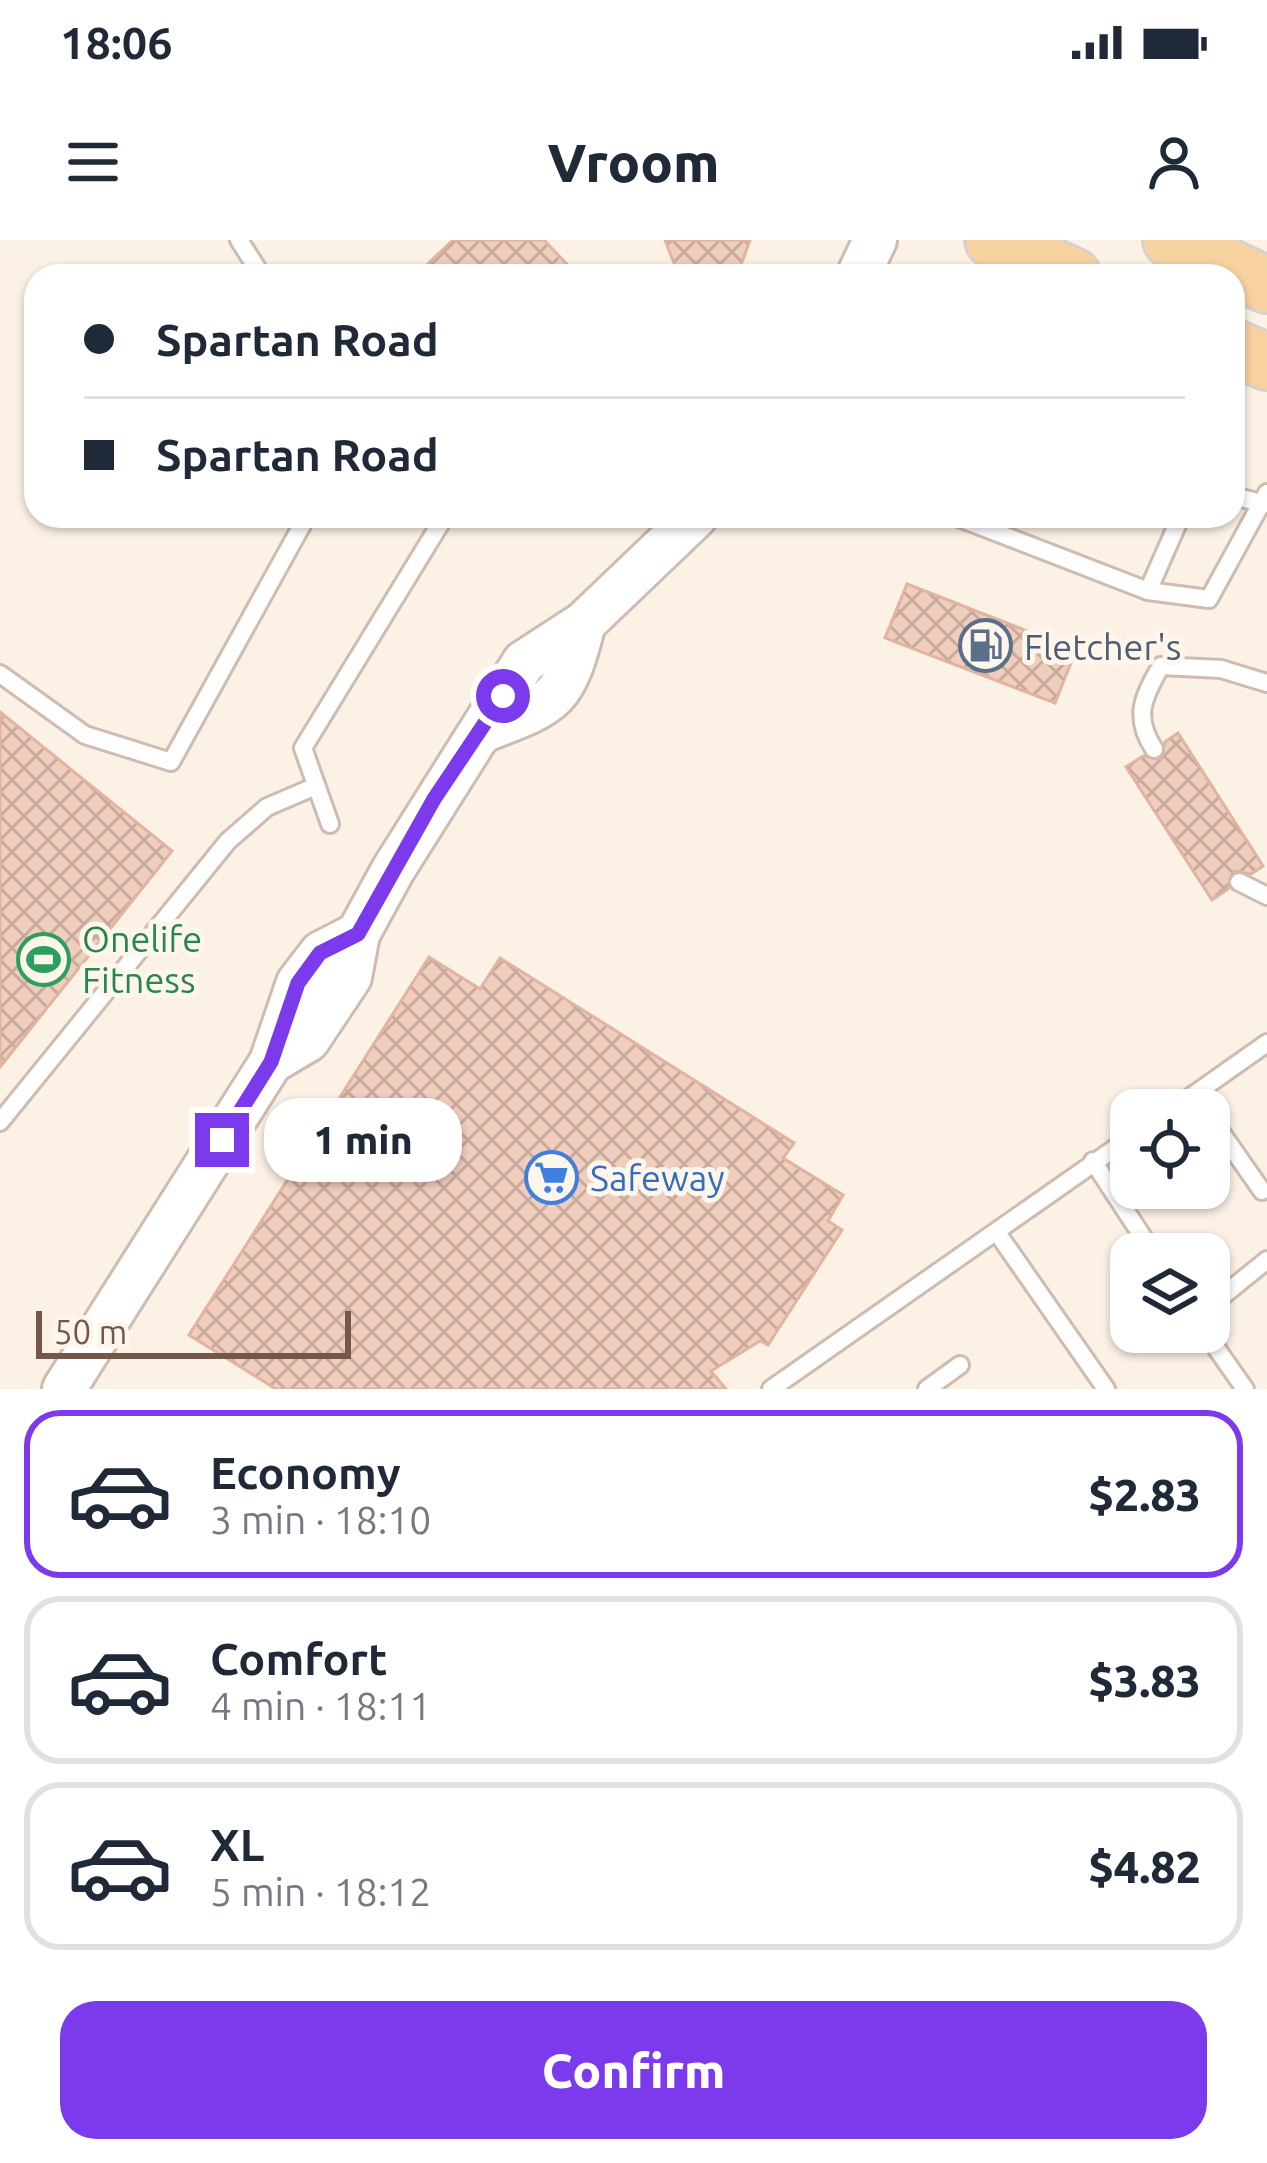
<!DOCTYPE html>
<html lang="en">
<head>
<meta charset="utf-8">
<style>
  :root { --surface:#fff; --page:#f6f6f7; --text:#1f2937; --muted:#747a83; --line:#e0e1e3; --accent:#7c3aed }
  body { margin:0; font-family:Ubuntu,sans-serif; background:var(--page); color:var(--text); height:100vh; display:flex; flex-direction:column; font-size:45px; white-space:nowrap }
  * { box-sizing:border-box; margin:0 }
  p { font-size:39px; color:var(--muted) }
  .icon { flex:none; width:66px; height:66px; fill:none; stroke:currentColor; stroke-width:2; stroke-linecap:round; stroke-linejoin:round }
  .map { position:relative; height:1149px; overflow:hidden }
  .details { display:flex; flex-direction:column; background:var(--surface); flex:1 }
  .details>* { flex:none }
  .hud { position:absolute; left:24px; top:24px; width:1221px; height:264px; border-radius:36px; box-shadow:0 3px 9px #0004; display:grid; align-content:center; height:264px; padding:0 60px; background:var(--surface) }
  .controls { position:absolute; left:1110px; top:849px; display:grid; gap:24px }
  .controls a { display:grid; place-items:center; width:120px; height:120px; border-radius:24px; background:var(--surface); box-shadow:0 3px 9px #0004; font-size:60px }
  .scale { position:absolute; left:36px; bottom:30px; width:315px; box-sizing:border-box; padding-left:12px; border:6px solid #74574b; border-top:0; font-size:33px; line-height:42px; white-space:nowrap; color:#74574b; -webkit-text-stroke:9px #fef6eb; paint-order:stroke }
  .end { position:absolute; width:54px; height:54px; margin:-27px; border:15px solid #7c3aed; background:#fff; box-shadow:0 0 0 6px #fff }
  .from { border-radius:50% }
  .bubble { position:absolute; height:84px; border-radius:36px; background:var(--surface); box-shadow:0 3px 9px #0004; font-size:39px; font-weight:800; line-height:84px; text-align:center }
  .hud b { display:flex; align-items:center; gap:42px; height:114px; font-size:45px }
  .hud b+b { border-top:3px solid var(--line) }
  .hud i { width:30px; height:30px; background:var(--text) }
  ul { padding:21px 0 0; list-style:none }
  li { display:flex; align-items:center; gap:36px; height:168px; margin:0 24px 18px; padding:0 36px; border:6px solid var(--line); border-radius:36px }
  li div { flex:1 }
  li b { display:block; font-size:45px }
  li em { font-style:normal; font-weight:800 }
  li.selected { border-color:var(--accent) }
  li>.icon { width:108px; height:108px; stroke-width:1.5 }
  .action { display:flex; gap:24px; margin-top:auto; padding:24px 60px }
  .action a { flex:1; height:138px; border-radius:36px; background:var(--accent); color:#fff; font-size:48px; font-weight:800; line-height:138px; text-align:center }
  .status { display:flex; justify-content:space-between; align-items:center; height:84px; padding:0 60px; background:var(--surface); direction:ltr }
  .status svg { height:33px; fill:currentColor }
  header { display:flex; justify-content:space-between; align-items:center; height:156px; padding:0 60px; background:var(--surface); font-size:54px; font-weight:800 }
  .map>svg:first-child { display:block }
</style>
</head>
<body>
<div class="status"><b>18:06</b><svg viewBox="0 0 49 12"><path d="M0 12V9h3v3zM5 12V6h3v6zM10 12V3h3v9zM15 12V0h3v12zM26 1h20v11H26zM47 4h2v5h-2z"/></svg></div>
<header><svg class="icon" aria-label="menu" viewBox="0 0 24 24"><path d="M4 6h16M4 12h16M4 18h16"/></svg>Vroom<svg class="icon" aria-label="person" viewBox="0 0 24 24"><circle cx="12" cy="8" r="4"/><path d="M4 21q1-7 8-7t8 7"/></svg></header>
<div class="map">
<svg width="1267" height="1149" viewBox="0 0 1267 1149">
  <defs>
    <pattern id="building-cross-hatch" width="8" height="8" patternUnits="userSpaceOnUse" patternTransform="scale(3)"><rect width="8" height="8" fill="#f0cebe"/><path d="M0 0l8 8M0 8l8-8" fill="none" stroke="#c7aa9c"/></pattern>
  </defs>
  <rect width="100%" height="100%" fill="#fcf1e5"/>
  <g fill="url(#building-cross-hatch)" stroke="#e2b39f" stroke-width="3">
    <path d="M453,0h91l34,36h-163z"/>
    <path d="M665,0h85l-13,36h-58z"/>
    <path d="M907,344l169,66 -21,53 -170,-65z"/>
    <path d="M0,472l172,139 -172,216z"/>
    <path d="M1178,493l85,133 -12,8 -18,-3 -5,18 -16,11 -86,-133 17,-11 18,3 4,-17z"/>
    <path d="M429,717l51,32 20,-31 294,185 -11,15 60,37 -15,26 14,9 -74,115 -8,-4 -49,30 15,18h-450l-87,-54z"/>
  </g>
  <g fill="none" stroke-linecap="round" stroke-linejoin="round">
    <defs>
      <g id="service">
        <path d="M239,0l23,36"/>
        <path d="M337,35l2,1"/>
        <path d="M1233,256l33,8"/>
        <path d="M954,276l194,75 33,-75"/>
        <path d="M1148,351l61,8 58,-106"/>
        <path d="M0,434l85,61 86,27 136,-246"/>
        <path d="M1154,509c-21,-32 -11,-52 7,-83l60,3 46,14"/>
        <path d="M330,584l-27,-76 142,-232"/>
        <path d="M1239,642l28,14"/>
        <path d="M1172,870l95,-67"/>
        <path d="M1209,875l53,76"/>
        <path d="M0,882l228,-281 39,-34 49,-21"/>
        <path d="M1093,921l61,93"/>
        <path d="M998,994l108,155"/>
        <path d="M1209,1067l58,-47"/>
        <path d="M1205,1092l40,57"/>
        <path d="M771,1149l360,-252"/>
        <path d="M927,1149l33,-24"/>
      </g>
      <g id="tertiary">
        <path d="M858,36l17,-36"/>
        <path d="M482,491c74,-28 82,-29 102,-108"/>
        <path d="M271,822l37,-22 42,-63 8,-43 35,-64 131,-208 60,-39 112,-107"/>
        <path d="M64,1149l207,-327 27,-79 23,-30 37,-19"/>
      </g>
      <g id="primary">
        <path d="M993,0l80,36"/>
        <path d="M1171,0l96,45"/>
        <path d="M1233,107l34,15"/>
      </g>
    </defs>
    <use href="#service" stroke="#cfbbaf" stroke-width="22"/>
    <use href="#tertiary" stroke="#cfbbaf" stroke-width="48"/>
    <use href="#primary" stroke="#d8d0cd" stroke-width="60"/>
    <use href="#service" stroke="#fff" stroke-width="16"/>
    <use href="#tertiary" stroke="#fff" stroke-width="42"/>
    <use href="#primary" stroke="#f8d1a0" stroke-width="54"/>
  </g>
  <g fill="none" stroke-linecap="round" stroke-linejoin="round">
    <path stroke="#7c3aed" stroke-width="15" d="M222,900l49,-78 27,-79 22,-30 38,-19 76,-135 69,-103"/>
  </g>
  <defs>
    <symbol id="fuel-ring" viewBox="-11 -11 22 22"><circle r="9.5" fill="#fef6eb" stroke="#5c6f8a" stroke-width="1.5"/><path d="M-5.5-6h7V0h2V4h1.3V-2.5L3-4.5l.8-.8L6-3V5H2.5V1h-1V6h-7ZM-4.2-4.7v3.2H.2V-4.7Z" fill="#5c6f8a"/></symbol>
    <symbol id="stadium-ring" viewBox="-11 -11 22 22"><circle r="9.5" fill="#fef6eb" stroke="#2e9e5b" stroke-width="1.5"/><path d="M0-5a6.5 5 0 1 0 0 10a6.5 5 0 1 0 0-10ZM-3.5-1.8h7v3.6h-7Z" fill="#2e9e5b"/></symbol>
    <symbol id="supermarket-ring" viewBox="-11 -11 22 22"><circle r="9.5" fill="#fef6eb" stroke="#3f7fe0" stroke-width="1.5"/><path d="M-6-5.5h2.5l.6 2H6L4.5 2H-2.5L-4.4-4H-6ZM-1.5 3.2a1.3 1.3 0 1 0 .1 0ZM3 3.2a1.3 1.3 0 1 0 .1 0Z" fill="#3f7fe0"/></symbol>
  </defs>
  <g fill-rule="evenodd">
    <use href="#fuel-ring" x="956" y="376" width="59" height="59"/>
    <use href="#stadium-ring" x="14" y="690" width="59" height="59"/>
    <use href="#supermarket-ring" x="522" y="908" width="59" height="59"/>
  </g>
  <g text-anchor="middle" dominant-baseline="central" stroke-width="10" stroke-linejoin="round" paint-order="stroke">
    <g font-size="36" fill="#4e5e75" stroke="#fef6eb" text-anchor="start">
      <text x="1024" y="406">Fletcher's</text>
    </g>
    <g font-size="36" fill="#27864d" stroke="#fef6eb" text-anchor="start">
      <text x="82" y="698">Onelife<tspan x="82" dy="41">Fitness</tspan></text>
    </g>
    <g font-size="36" fill="#366cbe" stroke="#fef6eb" text-anchor="start">
      <text x="590" y="937">Safeway</text>
    </g>
  </g>
</svg>
<div class="controls">
<a><svg class="icon" aria-label="locate" viewBox="0 0 24 24"><circle cx="12" cy="12" r="6"/><path d="M12 2v4M12 18v4M2 12h4M18 12h4"/></svg></a>
<a><svg class="icon" aria-label="layers" viewBox="0 0 24 24"><path d="M12 4l9 5-9 5-9-5zM3 14l9 5 9-5"/></svg></a>
</div>
<div class="scale">50 m</div>
<i class="end from" style="left:503px;top:456px"></i>
<i class="end" style="left:222px;top:900px"></i>
<div class="bubble" style="left:264px;top:858px;width:198px">1 min</div>
<div class="hud">
<b><i class="from"></i>Spartan Road</b>
<b><i></i>Spartan Road</b>
</div>
</div>
<section class="details">
<ul>
<li class="selected"><svg class="icon" aria-label="car" viewBox="0 0 24 24"><path d="M5 17H2v-5l4-1 3-4h7l3 4 3 1v5h-3M9 17h6M6 11h13"/><circle cx="7" cy="17" r="2"/><circle cx="17" cy="17" r="2"/></svg><div><b>Economy</b><p>3 min · 18:10</p></div><em>$2.83</em></li>
<li><svg class="icon" aria-label="car" viewBox="0 0 24 24"><path d="M5 17H2v-5l4-1 3-4h7l3 4 3 1v5h-3M9 17h6M6 11h13"/><circle cx="7" cy="17" r="2"/><circle cx="17" cy="17" r="2"/></svg><div><b>Comfort</b><p>4 min · 18:11</p></div><em>$3.83</em></li>
<li><svg class="icon" aria-label="car" viewBox="0 0 24 24"><path d="M5 17H2v-5l4-1 3-4h7l3 4 3 1v5h-3M9 17h6M6 11h13"/><circle cx="7" cy="17" r="2"/><circle cx="17" cy="17" r="2"/></svg><div><b>XL</b><p>5 min · 18:12</p></div><em>$4.82</em></li>
</ul>
<div class="action"><a>Confirm</a></div>
</section>
</body>
</html>
